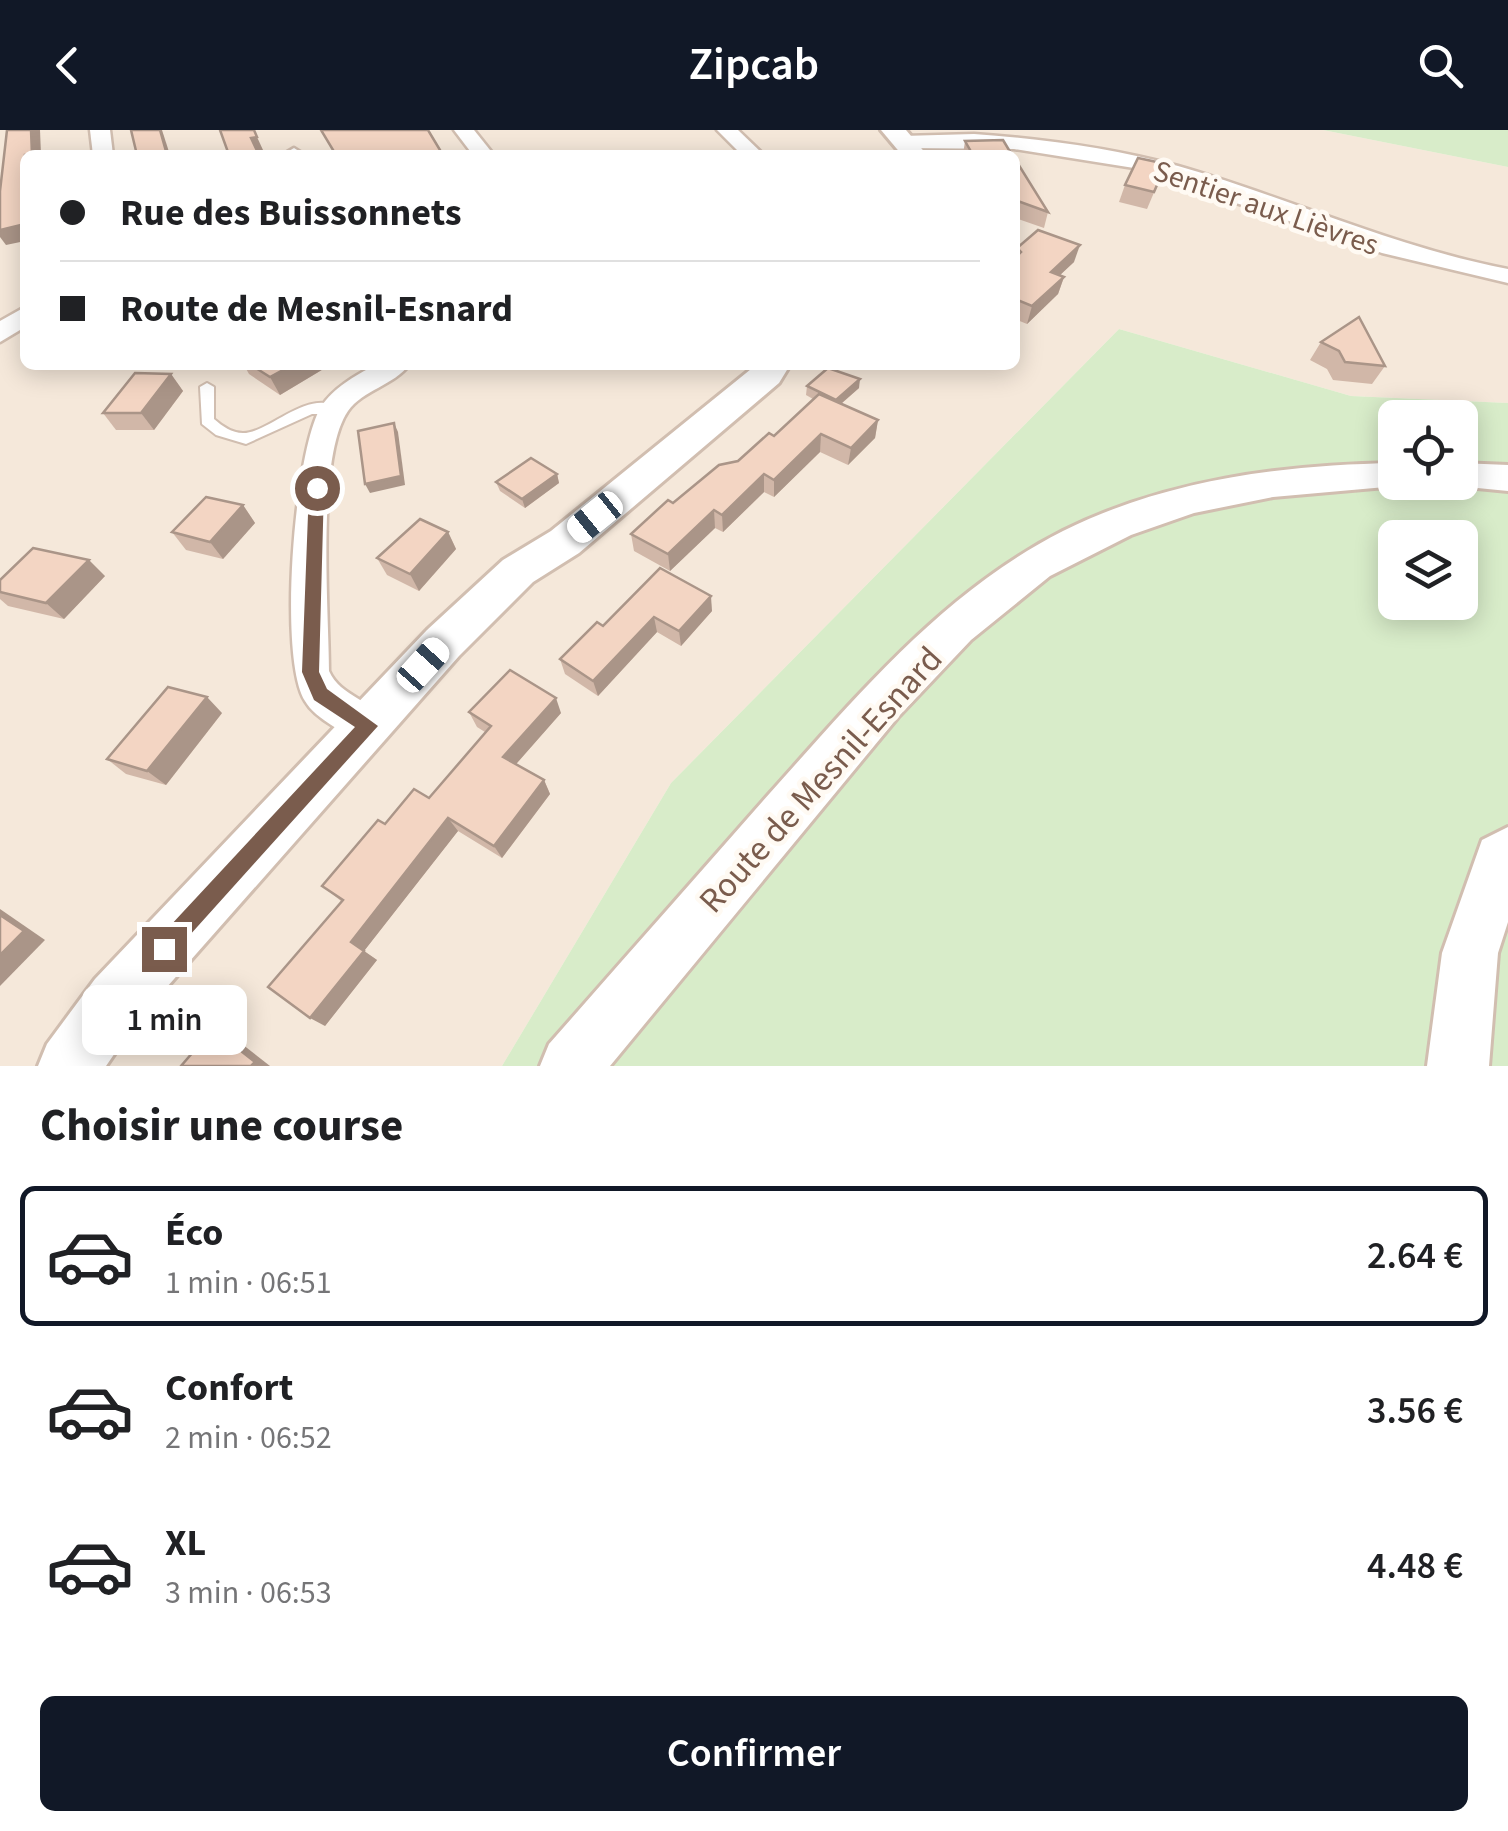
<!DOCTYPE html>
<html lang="fr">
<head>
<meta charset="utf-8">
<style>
  :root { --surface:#fff; --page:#f6f6f6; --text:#202124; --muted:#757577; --line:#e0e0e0; --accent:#111827 }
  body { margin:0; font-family:"Source Sans 3",sans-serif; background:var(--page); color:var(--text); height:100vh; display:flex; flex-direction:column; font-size:38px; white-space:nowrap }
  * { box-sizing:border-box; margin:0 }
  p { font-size:32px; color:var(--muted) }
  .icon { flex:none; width:55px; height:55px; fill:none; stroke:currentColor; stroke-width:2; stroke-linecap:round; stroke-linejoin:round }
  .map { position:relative; height:936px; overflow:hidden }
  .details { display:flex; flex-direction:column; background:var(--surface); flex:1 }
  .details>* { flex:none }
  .top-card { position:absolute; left:20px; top:20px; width:1000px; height:220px; border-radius:15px; box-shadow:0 5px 25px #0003; display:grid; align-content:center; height:220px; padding:0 40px; background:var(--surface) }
  .fabs { position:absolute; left:1378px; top:270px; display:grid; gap:20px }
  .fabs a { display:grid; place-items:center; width:100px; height:100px; border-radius:15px; background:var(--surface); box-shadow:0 5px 25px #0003; font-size:50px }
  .end { position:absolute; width:45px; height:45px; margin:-22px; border:12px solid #7a5c4d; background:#fff; box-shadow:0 0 0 5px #fff }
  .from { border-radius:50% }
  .bubble { position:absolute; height:70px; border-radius:15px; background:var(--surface); box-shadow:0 5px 25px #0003; font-size:32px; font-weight:600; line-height:70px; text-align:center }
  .car { position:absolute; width:30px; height:60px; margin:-30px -15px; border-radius:12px; box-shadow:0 0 8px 2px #0007; background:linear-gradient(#fff 24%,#345 0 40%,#fff 0 76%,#345 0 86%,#fff 0) }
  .top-card b { display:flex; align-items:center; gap:35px; height:95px; font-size:38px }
  .top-card b+b { border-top:2px solid var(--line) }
  .top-card i { width:25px; height:25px; background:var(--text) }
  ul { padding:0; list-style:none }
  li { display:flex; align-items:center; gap:30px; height:140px; margin:0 20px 15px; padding:0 20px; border:5px solid transparent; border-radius:15px }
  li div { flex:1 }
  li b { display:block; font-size:38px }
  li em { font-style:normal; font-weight:600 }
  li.selected { border-color:var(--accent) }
  li>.icon { width:90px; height:90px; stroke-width:1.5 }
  h2 { padding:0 40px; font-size:45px; line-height:120px }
  .action { display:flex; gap:20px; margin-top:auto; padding:20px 40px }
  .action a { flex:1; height:115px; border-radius:15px; background:var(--accent); color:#fff; font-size:40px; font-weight:600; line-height:115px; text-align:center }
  header { display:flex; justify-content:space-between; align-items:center; height:130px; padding:0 40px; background:var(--accent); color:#fff; font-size:45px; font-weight:600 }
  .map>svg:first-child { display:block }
</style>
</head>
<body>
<header><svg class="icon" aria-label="back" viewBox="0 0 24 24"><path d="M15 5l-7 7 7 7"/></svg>Zipcab<svg class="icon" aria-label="search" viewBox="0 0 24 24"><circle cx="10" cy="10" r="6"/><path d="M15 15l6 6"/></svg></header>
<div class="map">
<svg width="1508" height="936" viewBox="0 0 1508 936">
  <rect width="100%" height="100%" fill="#fdf6ec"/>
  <path fill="#f5e8da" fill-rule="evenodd" d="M0,0h1323l185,37v236l-157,-7 -232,-67 -448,454 -169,283h-502zM25,25h990v210h-990z"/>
  <g fill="#d8ecc9" fill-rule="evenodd">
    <path d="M1323,0h185v37z"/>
    <path d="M1119,199l232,67 157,7v663h-1006l169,-283zM1395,288h65v64h-65zM1395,408h65v64h-65z"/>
  </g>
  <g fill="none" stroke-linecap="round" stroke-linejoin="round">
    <defs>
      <path id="service" d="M207,253l7,4v32c8,7 18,14 29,14 27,0 66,-47 98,-24l-7,5h-22l-66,30 -30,-9 -14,-11 -2,-37z"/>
      <g id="minor">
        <path d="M90,0h20l3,25h-20z"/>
        <path d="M454,0h20l20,25h-21z"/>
        <path d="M717,0h21l26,25h-22z"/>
        <path d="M974,4c69,5 137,14 204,32 112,32 215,81 330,103v14l-126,-30 -248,-85 -120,-19 -111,-1 -10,-6 10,-6z"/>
        <path d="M294,18l11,7 -21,-1z"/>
        <path d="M25,177v20l-25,15v-21z"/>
        <path d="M375,235h34c-15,20 -46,25 -61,46 -32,46 -19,201 -19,260 11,26 46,29 59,55l-6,12 -14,5c-19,-7 -53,-24 -63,-42 -27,-42 -11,-250 16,-294 12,-19 34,-31 54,-42z"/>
      </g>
      <g id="tertiary">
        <path d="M881,0h25l21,25h-25z"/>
        <path d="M756,235h34l-11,18 -200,170 -46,29 -74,74 -322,365 -31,45h-68l9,-22 48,-65 332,-349 76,-70 48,-29z"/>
        <path d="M1395,333v19l13,3 -135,12 -79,16 -63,22 -81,41 -79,64 -73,77 -288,349h-70l9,-22c74,-84 147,-167 221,-251 87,-97 174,-202 293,-262 102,-51 219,-66 332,-68z"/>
        <path d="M1460,333l48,2v26l-61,-6 13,-3z"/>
        <path d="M1508,697v95l-10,31 -9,113h-62l15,-113 40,-113z"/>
      </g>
    </defs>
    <use href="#service" stroke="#d1beb0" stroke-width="4"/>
    <use href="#minor" stroke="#d1beb0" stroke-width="5"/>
    <use href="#tertiary" stroke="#d1beb0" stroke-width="6"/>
    <use href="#service" fill="#fff" fill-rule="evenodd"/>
    <use href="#minor" fill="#fff" fill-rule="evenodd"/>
    <use href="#tertiary" fill="#fff" fill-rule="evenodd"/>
  </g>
  <g fill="#d1b7a8">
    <path d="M965,11l47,14h-49z"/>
    <path d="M1015,29l33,53 -4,16 -29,-10z"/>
    <path d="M1166,34l-19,45 -28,-7 6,-17z"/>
    <path d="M1017,118l57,14 -14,13 4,2 -6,17 -31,30 -12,-5v-63z"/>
    <path d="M1321,212l64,24 -13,18 -39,-4 -6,-11 -17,-9z"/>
    <path d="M244,235h80l1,3 -45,27 -31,-21z"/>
    <path d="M171,244l12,17 -29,39h-38l-13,-17z"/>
    <path d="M807,256l52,2 -18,16 37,16 -3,18 -27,27 -28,-13 -46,45 -10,-5 -41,40 -8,-4 -45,43 -36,-20 -3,-17 42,-31 101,-67 39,-37 -7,-4z"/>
    <path d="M557,344l2,9 -34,25 -25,-17 -4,-9z"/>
    <path d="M243,375l12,18 -32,36 -37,-9 -14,-18z"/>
    <path d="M448,402l8,17 -37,42 -32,-16 -10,-17z"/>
    <path d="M660,438l52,43 -31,35 -24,-14 -59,64 -33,-22 -5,-15 43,-33z"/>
    <path d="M105,446l-41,43 -56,-13 -8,-7v-19z"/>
    <path d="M469,582l92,1 -45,51 28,16 6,14 -48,64 -44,-27 -94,120 13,9 -52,66 16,-125 -19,-15 63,-62 44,-26 56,-66 -8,-5z"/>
    <path d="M222,583l-56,72 -40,-11 -19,-15z"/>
  </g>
  <g fill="#aa9588">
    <path d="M31,0h9l1,25h-9z"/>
    <path d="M160,0h2l8,25h-3z"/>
    <path d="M257,7l6,13 -6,2 -6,-14z"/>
    <path d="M25,94v17l-19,4 -6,-8v-7z"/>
    <path d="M1080,115l-6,17 -29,27 6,-17z"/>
    <path d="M1064,147l-6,17 -31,30 5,-18z"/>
    <path d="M292,235h32l1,3 -45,27 -10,-18z"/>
    <path d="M171,244l12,17 -29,39 -13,-17z"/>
    <path d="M860,249l-1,9 -24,21 1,-9z"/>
    <path d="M878,290l-3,18 -27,27 3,-17z"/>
    <path d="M394,293l4,9 7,53 -35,8 -5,-9z"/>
    <path d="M821,304l-1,18 -46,45v-17z"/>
    <path d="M557,344l2,9 -34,25 -3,-9z"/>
    <path d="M764,344v18l-41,40 -1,-17z"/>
    <path d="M243,375l12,18 -32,36 -13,-17z"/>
    <path d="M714,380l1,18 -45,43 -2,-17z"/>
    <path d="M448,402l8,17 -37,42 -9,-17z"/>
    <path d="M89,430l16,16 -41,43 -18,-16z"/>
    <path d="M711,466l1,15 -31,35 -2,-15z"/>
    <path d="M654,487l3,15 -59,64 -5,-15z"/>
    <path d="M207,567l15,16 -56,72 -19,-14z"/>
    <path d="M556,568l5,15 -51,58 -7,-14z"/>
    <path d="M544,650l6,14 -48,64 -8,-12z"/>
    <path d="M448,688l10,13 -94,120 13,9 -52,66 -15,-8 41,-76z"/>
    <path d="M0,779l45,31 -45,46z"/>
    <path d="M213,899l20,8 37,29h-19z"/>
  </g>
  <g fill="#f3d5c3" stroke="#aa9588" stroke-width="2.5">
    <path d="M7,0h24l1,25h-7v69l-25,6v-39z"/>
    <path d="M131,0h29l7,25h-30z"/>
    <path d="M220,0h34l3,7 -6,1 8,17h-30z"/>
    <path d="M321,0h107l15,25h-107z"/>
    <path d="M1003,10l9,15h-39l-8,-14z"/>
    <path d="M1138,28l28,6 -12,28 -29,-7z"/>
    <path d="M1015,29l33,53 -33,-12z"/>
    <path d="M1038,100l42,15 -29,27 13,5 -32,29 -17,-7v-41l6,-6 -4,-4z"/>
    <path d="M1359,187l26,49 -40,-4 -6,-11 -18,-9z"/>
    <path d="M251,235h41l-22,12z"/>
    <path d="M828,238l32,11 -24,21 -29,-14z"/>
    <path d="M135,243l36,1 -30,39h-38z"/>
    <path d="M819,264l59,26 -27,28 -30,-14 -47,46 -10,-6 -42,41 -8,-5 -46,44 -37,-20 37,-34 5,3 46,-38 19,-4 31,-28 5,3z"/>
    <path d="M394,293l7,53 -36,8 -7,-53z"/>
    <path d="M531,328l26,16 -35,25 -26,-17z"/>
    <path d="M206,367l37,8 -33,37 -38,-10z"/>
    <path d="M420,389l28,13 -38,42 -33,-16z"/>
    <path d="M33,418l56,12 -43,43 -46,-11v-12z"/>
    <path d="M660,438l51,28 -32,35 -25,-14 -61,64 -33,-22 37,-37 6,4z"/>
    <path d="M510,540l46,28 -53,59 41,23 -50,66 -46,-28 -97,124 13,9 -54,67 -42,-31 75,-87 -21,-14 56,-66 7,4 29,-35 15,9 62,-72 -22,-14z"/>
    <path d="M168,557l39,10 -60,74 -40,-12z"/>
    <path d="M0,785l24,16 -24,24z"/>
    <path d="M213,899l42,33 -4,4h-70z"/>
  </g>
  <path fill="#7a5c4d" d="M317,352l7,6 -5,184 8,17 51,37 -207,230 -7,4 -8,-4v-15l199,-214 -41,-27 -12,-28 7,-184z"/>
  <g text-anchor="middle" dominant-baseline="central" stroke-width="9" stroke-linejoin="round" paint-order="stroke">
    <g font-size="30" fill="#7a5c4d" stroke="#fffaf3">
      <text transform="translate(1266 78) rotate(19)">Sentier aux Lièvres</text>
    </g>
    <g font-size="35" fill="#7a5c4d" stroke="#fffaf3">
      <text transform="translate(821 650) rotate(-48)">Route de Mesnil-Esnard</text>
    </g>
  </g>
</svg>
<div class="fabs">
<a><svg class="icon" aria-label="locate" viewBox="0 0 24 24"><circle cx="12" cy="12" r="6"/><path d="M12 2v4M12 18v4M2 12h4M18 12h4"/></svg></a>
<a><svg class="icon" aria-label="layers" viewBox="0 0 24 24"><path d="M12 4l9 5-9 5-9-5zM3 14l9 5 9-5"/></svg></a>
</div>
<i class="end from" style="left:317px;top:358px"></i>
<i class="end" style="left:164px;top:819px"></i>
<div class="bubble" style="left:82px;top:855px;width:165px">1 min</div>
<i class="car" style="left:595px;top:387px;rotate:231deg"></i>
<i class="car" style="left:423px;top:535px;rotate:42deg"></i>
<div class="top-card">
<b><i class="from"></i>Rue des Buissonnets</b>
<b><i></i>Route de Mesnil-Esnard</b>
</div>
</div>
<section class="details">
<h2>Choisir une course</h2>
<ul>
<li class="selected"><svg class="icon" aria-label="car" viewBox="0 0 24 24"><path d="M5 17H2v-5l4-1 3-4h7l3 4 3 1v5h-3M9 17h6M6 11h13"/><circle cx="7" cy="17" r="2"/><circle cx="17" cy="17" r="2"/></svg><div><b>Éco</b><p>1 min · 06:51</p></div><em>2.64 €</em></li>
<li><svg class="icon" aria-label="car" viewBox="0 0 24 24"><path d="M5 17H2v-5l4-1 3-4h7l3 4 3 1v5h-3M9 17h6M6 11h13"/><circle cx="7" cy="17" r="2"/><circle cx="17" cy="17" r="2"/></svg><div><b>Confort</b><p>2 min · 06:52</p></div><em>3.56 €</em></li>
<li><svg class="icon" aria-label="car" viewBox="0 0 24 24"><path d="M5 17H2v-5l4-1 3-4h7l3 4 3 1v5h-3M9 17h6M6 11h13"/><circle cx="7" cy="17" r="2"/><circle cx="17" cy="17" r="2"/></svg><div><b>XL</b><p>3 min · 06:53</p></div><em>4.48 €</em></li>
</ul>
<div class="action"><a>Confirmer</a></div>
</section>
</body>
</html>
